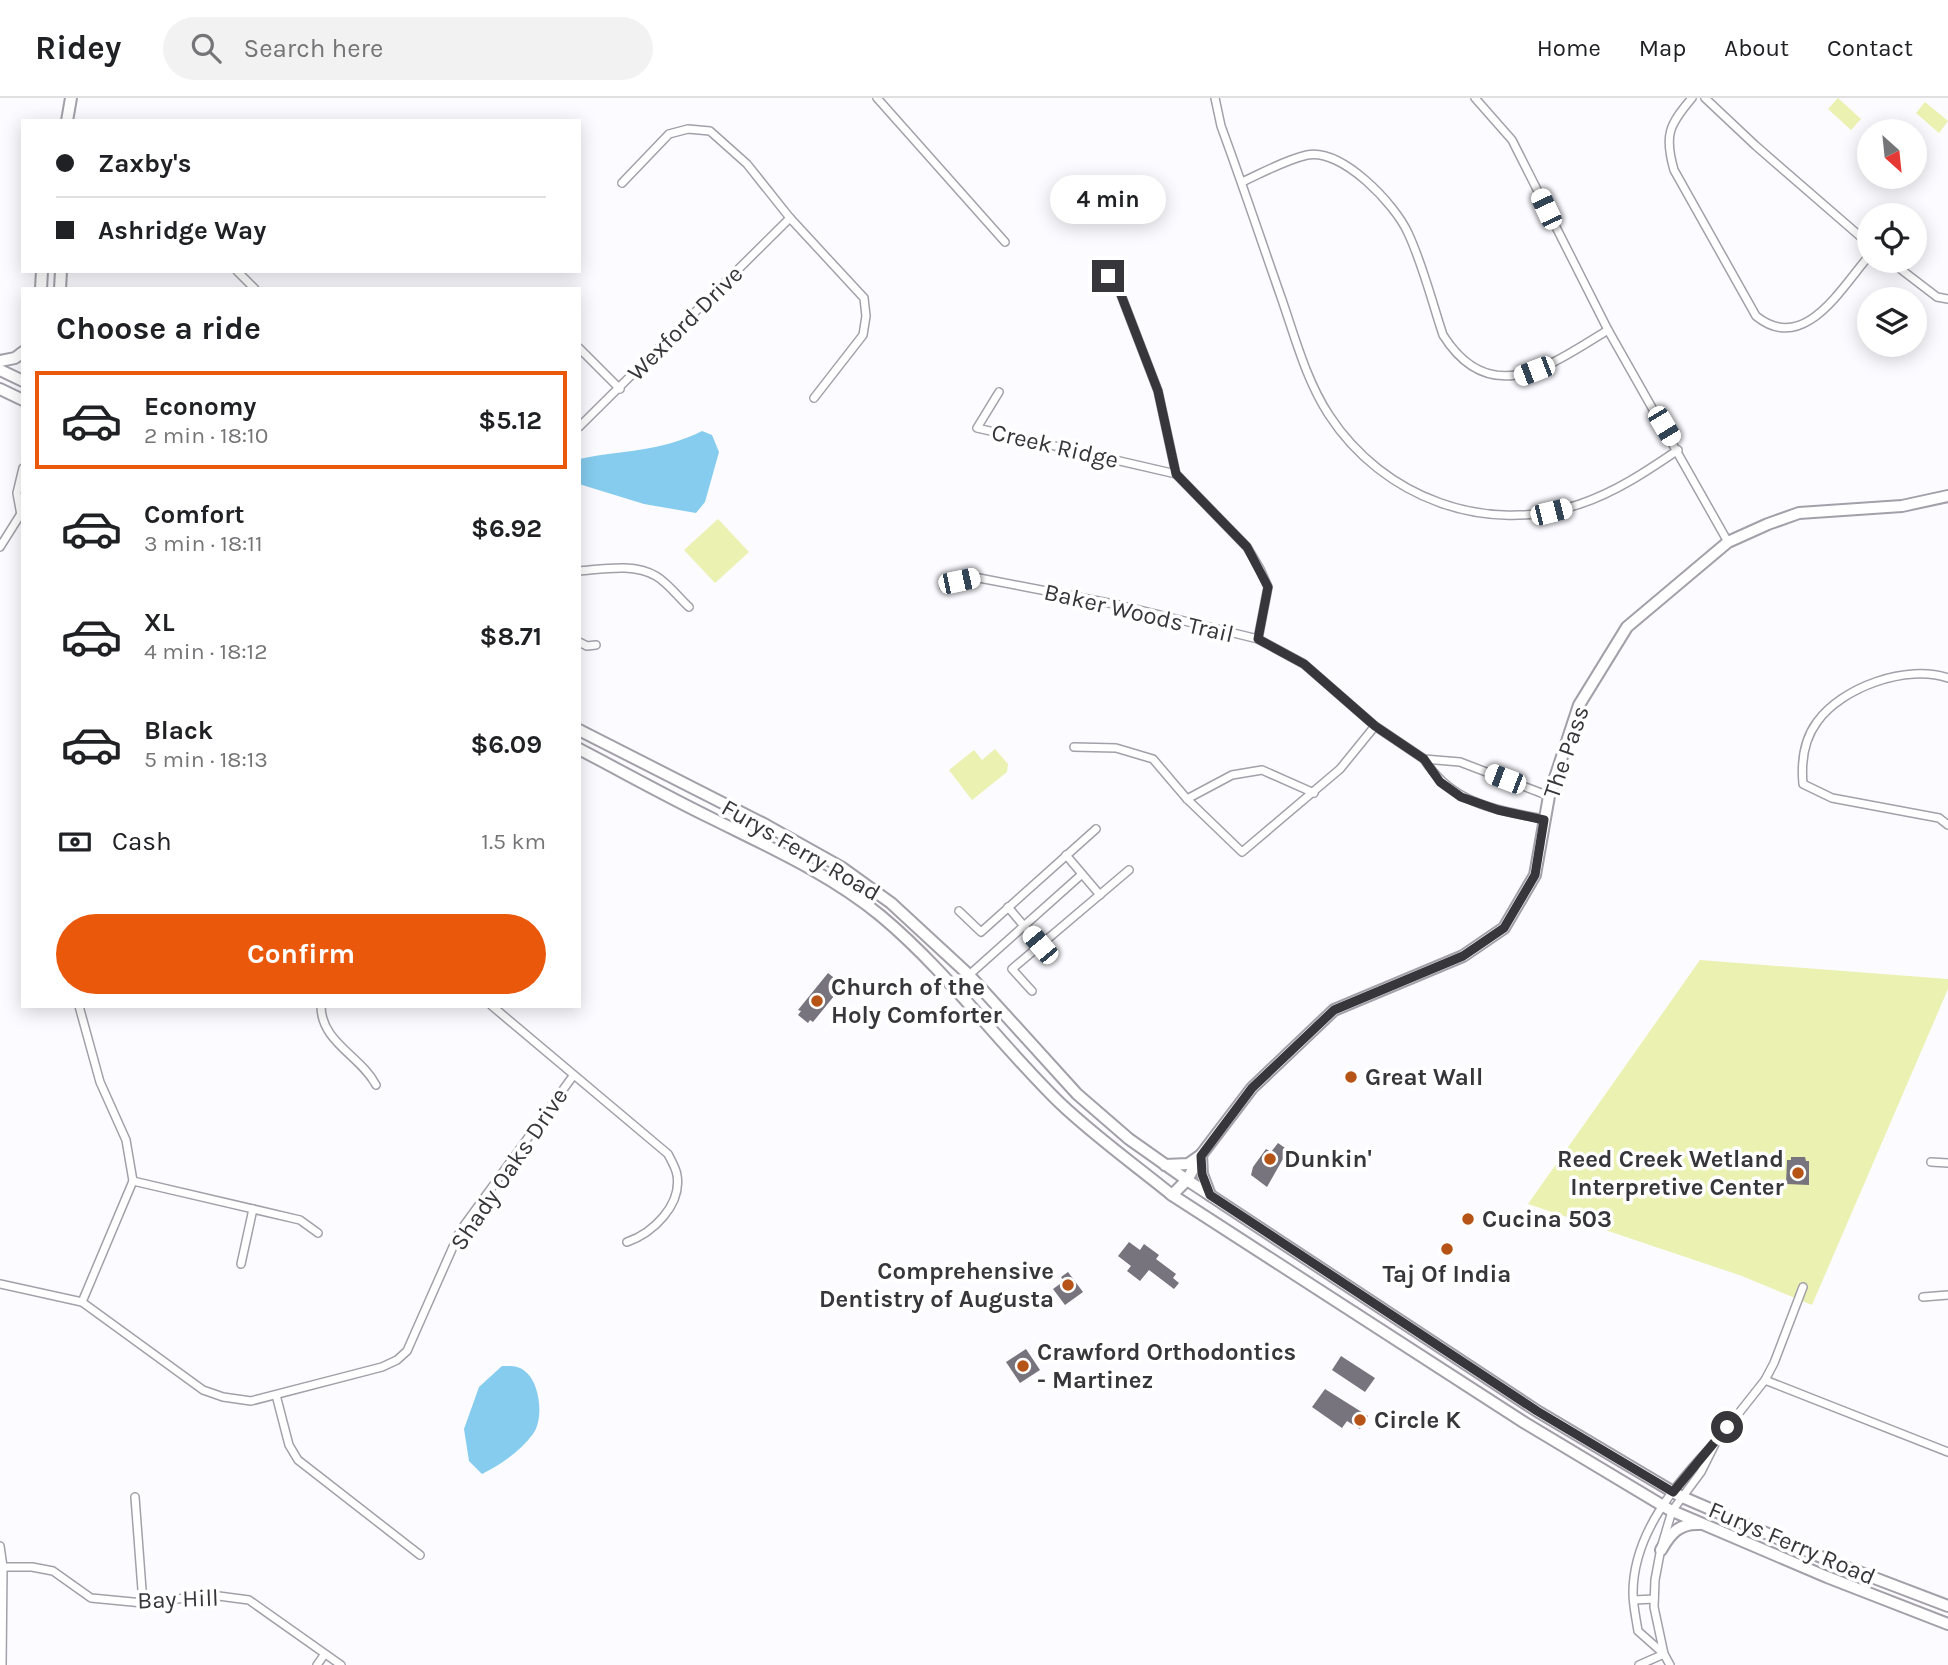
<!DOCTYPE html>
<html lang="en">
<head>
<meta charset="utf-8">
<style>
  :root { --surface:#fff; --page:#f2f2f2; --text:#202124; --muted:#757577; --line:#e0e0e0; --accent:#ea580c }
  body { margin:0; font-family:Karla,sans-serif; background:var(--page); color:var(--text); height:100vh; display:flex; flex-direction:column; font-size:26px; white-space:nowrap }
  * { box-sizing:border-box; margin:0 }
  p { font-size:23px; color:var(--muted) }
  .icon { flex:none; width:38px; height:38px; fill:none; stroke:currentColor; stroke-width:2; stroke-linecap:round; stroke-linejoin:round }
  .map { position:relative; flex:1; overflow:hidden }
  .panel { position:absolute; left:21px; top:189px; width:560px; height:721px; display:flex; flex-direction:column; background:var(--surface); border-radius:0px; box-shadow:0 4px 18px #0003 }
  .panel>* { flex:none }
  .hud { position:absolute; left:21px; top:21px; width:560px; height:154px; border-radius:0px; box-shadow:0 4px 18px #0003; display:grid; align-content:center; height:154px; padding:0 35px; background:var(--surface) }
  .needle { width:46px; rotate:153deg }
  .fabs { position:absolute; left:1857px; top:21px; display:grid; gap:14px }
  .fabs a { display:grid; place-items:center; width:70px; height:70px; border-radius:50%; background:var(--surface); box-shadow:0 4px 18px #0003; font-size:35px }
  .end { position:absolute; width:32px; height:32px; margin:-16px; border:9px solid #37363a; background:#fff; box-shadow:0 0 0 4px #fff }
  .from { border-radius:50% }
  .bubble { position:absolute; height:49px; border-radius:24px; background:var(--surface); box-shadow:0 4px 18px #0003; font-size:23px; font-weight:700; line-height:49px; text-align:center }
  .car { position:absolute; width:21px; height:42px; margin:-21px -10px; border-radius:9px; box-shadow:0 0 5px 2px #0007; background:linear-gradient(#fff 24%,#345 0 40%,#fff 0 76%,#345 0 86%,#fff 0) }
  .hud b { display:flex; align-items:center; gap:24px; height:66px; font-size:26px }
  .hud b+b { border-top:2px solid var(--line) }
  .hud i { width:18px; height:18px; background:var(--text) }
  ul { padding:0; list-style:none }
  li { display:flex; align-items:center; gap:21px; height:98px; margin:0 14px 10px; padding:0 21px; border:4px solid transparent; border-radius:0px }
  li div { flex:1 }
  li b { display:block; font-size:26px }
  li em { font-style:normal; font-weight:700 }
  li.current { border-color:var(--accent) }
  li>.icon { width:63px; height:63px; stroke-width:1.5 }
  h2 { padding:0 35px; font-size:32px; line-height:84px }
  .pay { display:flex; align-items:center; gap:18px; height:77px; padding:0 35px; font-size:26px }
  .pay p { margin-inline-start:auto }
  .primary-button { display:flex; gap:14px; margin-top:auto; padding:14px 35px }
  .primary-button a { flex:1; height:80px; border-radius:42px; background:var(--accent); color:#fff; font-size:28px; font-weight:700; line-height:80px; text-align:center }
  header { display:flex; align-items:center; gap:42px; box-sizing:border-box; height:98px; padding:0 35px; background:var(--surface); border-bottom:2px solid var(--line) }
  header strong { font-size:33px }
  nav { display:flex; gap:38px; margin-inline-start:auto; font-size:24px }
  .search { width:490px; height:63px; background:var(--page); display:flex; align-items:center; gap:18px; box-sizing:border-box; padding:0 24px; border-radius:38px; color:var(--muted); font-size:26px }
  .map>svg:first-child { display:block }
</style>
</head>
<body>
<header>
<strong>Ridey</strong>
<div class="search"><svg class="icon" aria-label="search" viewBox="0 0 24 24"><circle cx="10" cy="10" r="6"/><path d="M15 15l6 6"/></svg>Search here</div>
<nav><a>Home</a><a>Map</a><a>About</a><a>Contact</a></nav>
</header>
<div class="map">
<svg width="1948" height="1567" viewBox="0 0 1948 1567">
  <rect width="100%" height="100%" fill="#fcfbff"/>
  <g fill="#ebf1b0">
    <path d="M1838,0l23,21 -10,11 -23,-21z"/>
    <path d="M1925,4l23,19 -9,12 -23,-20z"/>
    <path d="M718,421l31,33 -34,31 -31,-33z"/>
    <path d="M995,651l13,15 -1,8 -35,28 -23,-30 25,-20 8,10z"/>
    <path d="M1700,862l248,19v10l-136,316 -70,-29 -214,-72z"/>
  </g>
  <g fill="#85ccef">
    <path d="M702,333l10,4 7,17 -14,50 -9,11 -52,-9 -65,-20v-25c43,-9 82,-7 123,-28z"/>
    <path d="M502,1268c9,0 17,-1 25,7 13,12 17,46 6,61 -14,18 -31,30 -51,40l-13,-13 -5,-32 15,-42z"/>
  </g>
  <g fill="#77747d">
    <path d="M828,875l15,12 -30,37 -3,-2 -2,3 -10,-8 3,-4 -3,-1z"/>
    <path d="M1278,1045l10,7 -21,37 -16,-12 2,-8 13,-18 5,3z"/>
    <path d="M1791,1059h14l1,4h3v24l-23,-1 1,-24h4z"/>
    <path d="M1129,1144l11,8 4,-6 15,11 -3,4 20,15 -3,4 6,5 -5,6 -25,-19 -9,11 -13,-10 4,-5 -13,-10z"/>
    <path d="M1068,1174l15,20 -18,13 -12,-16 11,-8 -3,-4z"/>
    <path d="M1026,1251l14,21 -20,13 -14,-21z"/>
    <path d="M1341,1258l34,22 -10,14 -33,-22z"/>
    <path d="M1325,1291l43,27 -8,13 -13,-8 -5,7 -30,-21z"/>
  </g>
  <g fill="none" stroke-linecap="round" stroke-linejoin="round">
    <defs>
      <g id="street">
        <path d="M877,0l128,144"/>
        <path d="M1215,0l6,28c21,57 40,114 60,171 14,40 25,83 48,118 54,83 157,121 251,89 36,-12 67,-33 98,-54"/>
        <path d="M1475,0l37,42 96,190 120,212"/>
        <path d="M1692,0c-23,27 -28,37 -18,72l82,146c48,39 85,-28 113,-60"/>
        <path d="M1705,0l51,48 113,98"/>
        <path d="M1242,84c20,-9 43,-22 65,-27 35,-7 88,49 101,78 15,32 24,69 35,102 48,76 109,29 165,-5"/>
        <path d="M622,85l47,-49 19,-5 22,2 37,33 43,54 74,80 2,18 -3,19 -49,63"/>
        <path d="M1890,163l47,36 11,2"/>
        <path d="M1099,168l19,21 40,104 18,83 71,73 13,22 8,18 -10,52"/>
        <path d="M237,173l18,18"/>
        <path d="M579,250l41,41"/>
        <path d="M999,294l-22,36 199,46"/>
        <path d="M579,329l211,-209"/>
        <path d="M21,417l-4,-22 6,-25"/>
        <path d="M0,449l22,-35"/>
        <path d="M579,473c25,-2 55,-8 77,5 12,7 23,22 33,31"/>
        <path d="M944,489l30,-10 145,28 139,34 46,25 71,62 49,33 36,3 89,34"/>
        <path d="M579,544l8,4 9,-1"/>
        <path d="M1948,580c-41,-14 -106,9 -131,44 -14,19 -16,40 -14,62l29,14 107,20 9,7"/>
        <path d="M1074,649l42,1 37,11 34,40 55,53 98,-83 35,-43"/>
        <path d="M1424,661c28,45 72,51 120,60"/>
        <path d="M1187,701l45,-24 30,-5 52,23"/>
        <path d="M1066,757l34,40"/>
        <path d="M1008,809l32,38"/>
        <path d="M959,813l22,21 115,-103"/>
        <path d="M969,877l112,-100"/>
        <path d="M1032,893l-20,-22 117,-99"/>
        <path d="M79,908l21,76 26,58 7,41 -51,121"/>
        <path d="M321,908c0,36 40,50 55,79"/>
        <path d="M492,908l176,148c3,6 8,14 9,21 5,30 -24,58 -50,67"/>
        <path d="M1931,1064l17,1"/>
        <path d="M133,1083l167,39 18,13"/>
        <path d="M241,1166l12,-55"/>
        <path d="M0,1186l82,18 121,88 20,7 28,4 131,-34 15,-7 10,-9 53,-120 113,-155"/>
        <path d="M1923,1199l25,-2"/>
        <path d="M1765,1282l183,72"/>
        <path d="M276,1297l13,50 9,15 122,95"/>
        <path d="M1716,1344l-15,30 -29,39 -11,37 -6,32 -1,27 10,47 -26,-23c-2,-13 -5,-26 -5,-38 0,-60 44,-111 83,-151z"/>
        <path d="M1716,1344l49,-62 9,-17 29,-76"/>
        <path d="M135,1399l8,106"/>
        <path d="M0,1448l3,21 -1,98"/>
        <path d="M3,1469h29l21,4 38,27 52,5 68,-8 38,5 92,65"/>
        <path d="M1634,1502l20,-1"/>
        <path d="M317,1567l7,-10"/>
        <path d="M1639,1567l25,-11 6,11"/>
      </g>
      <g id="secondary">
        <path d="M67,23l4,-23"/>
        <path d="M41,191l1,-18"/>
        <path d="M60,191l1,-18"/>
        <path d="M0,263l15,-3 8,-6"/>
        <path d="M0,272l23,11"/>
        <path d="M0,291l23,11"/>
        <path d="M579,632l187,95 75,42 50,36 78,72 108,119 52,45 58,41 350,231 143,85 155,67 113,43"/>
        <path d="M579,651c44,23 87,47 132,69 58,29 119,56 170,98 67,56 118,128 180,188 35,33 74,61 111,91l353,228 145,87 157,67 121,47"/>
        <path d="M1165,1067l23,-1 13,-9 1,19 8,21"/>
        <path d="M1172,1097l15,-15 14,-25 51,-67 82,-78 129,-54 41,-28 31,-53 14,-79 30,-91 48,-78 101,-85 40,-18 31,-11 103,-7 46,-10"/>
        <path d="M1661,1452c9,-16 18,-27 38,-26"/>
      </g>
    </defs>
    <use href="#street" stroke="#a3a0a9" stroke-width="10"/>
    <use href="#secondary" stroke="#a3a0a9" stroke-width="14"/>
    <use href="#street" stroke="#fff" stroke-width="7"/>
    <use href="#secondary" stroke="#fff" stroke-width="10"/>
  </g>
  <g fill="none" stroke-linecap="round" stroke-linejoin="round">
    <path stroke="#37363a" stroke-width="9" d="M1108,178l10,11 40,104 18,83 71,73 21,40 -10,52 46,25 71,62 49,33 16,23 21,15 37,13 46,10 -9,55 -31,53 -41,28 -129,54 -82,78 -51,68 1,18 8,21 327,216 136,81 54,-65"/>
  </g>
  <g fill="#b55416" stroke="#fff" stroke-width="2.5">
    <circle cx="817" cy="903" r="7"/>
    <circle cx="1351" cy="979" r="7"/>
    <circle cx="1270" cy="1061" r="7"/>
    <circle cx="1798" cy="1075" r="7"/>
    <circle cx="1468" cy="1121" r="7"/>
    <circle cx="1447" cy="1151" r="7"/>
    <circle cx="1068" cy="1187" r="7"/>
    <circle cx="1023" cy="1268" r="7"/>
    <circle cx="1360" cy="1322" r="7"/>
  </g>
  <g text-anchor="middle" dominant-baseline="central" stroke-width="7" stroke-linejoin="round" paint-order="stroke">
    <g font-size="24" fill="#37363a" stroke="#fff">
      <text transform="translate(685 225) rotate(-45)">Wexford Drive</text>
      <text transform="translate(1055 348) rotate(13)">Creek Ridge</text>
      <text transform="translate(1139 515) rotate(13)">Baker Woods Trail</text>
      <text transform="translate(1566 654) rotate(-71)">The Pass</text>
      <text transform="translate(801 752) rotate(30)">Furys Ferry Road</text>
      <text transform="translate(509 1071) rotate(-56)">Shady Oaks Drive</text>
      <text transform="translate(1792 1445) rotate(23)">Furys Ferry Road</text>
      <text transform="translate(178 1501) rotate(-2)">Bay Hill</text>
    </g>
    <g font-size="24" font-weight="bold" fill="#37363a" stroke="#fff" text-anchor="start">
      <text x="831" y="889">Church of the<tspan x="831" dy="28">Holy Comforter</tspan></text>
      <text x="1365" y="979">Great Wall</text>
      <text x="1284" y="1061">Dunkin'</text>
      <text x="1784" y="1061" text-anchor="end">Reed Creek Wetland<tspan x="1784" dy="28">Interpretive Center</tspan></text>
      <text x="1482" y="1121">Cucina 503</text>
      <text x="1054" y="1173" text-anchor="end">Comprehensive<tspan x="1054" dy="28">Dentistry of Augusta</tspan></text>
      <text x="1447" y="1176" text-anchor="middle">Taj Of India</text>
      <text x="1037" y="1254">Crawford Orthodontics<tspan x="1037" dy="28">- Martinez</tspan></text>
      <text x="1374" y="1322">Circle K</text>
    </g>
  </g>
</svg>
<div class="fabs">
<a><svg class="needle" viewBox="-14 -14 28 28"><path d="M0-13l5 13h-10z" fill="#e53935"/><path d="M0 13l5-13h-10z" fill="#757577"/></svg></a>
<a><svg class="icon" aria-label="locate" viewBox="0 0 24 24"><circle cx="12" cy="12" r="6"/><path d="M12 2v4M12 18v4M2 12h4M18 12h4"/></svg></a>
<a><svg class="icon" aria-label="layers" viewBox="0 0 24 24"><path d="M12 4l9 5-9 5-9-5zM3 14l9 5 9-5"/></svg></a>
</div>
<i class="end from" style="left:1727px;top:1329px"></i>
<i class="end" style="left:1108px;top:178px"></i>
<div class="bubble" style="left:1050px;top:77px;width:116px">4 min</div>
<i class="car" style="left:1546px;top:111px;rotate:335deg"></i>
<i class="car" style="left:1534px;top:273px;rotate:249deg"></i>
<i class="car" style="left:1664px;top:328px;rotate:149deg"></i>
<i class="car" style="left:1551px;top:414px;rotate:76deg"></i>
<i class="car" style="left:959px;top:483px;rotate:78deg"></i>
<i class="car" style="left:1505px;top:681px;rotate:291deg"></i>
<i class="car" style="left:1040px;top:847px;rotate:320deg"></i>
<div class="hud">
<b><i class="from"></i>Zaxby's</b>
<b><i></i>Ashridge Way</b>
</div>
<section class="panel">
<h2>Choose a ride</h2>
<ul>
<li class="current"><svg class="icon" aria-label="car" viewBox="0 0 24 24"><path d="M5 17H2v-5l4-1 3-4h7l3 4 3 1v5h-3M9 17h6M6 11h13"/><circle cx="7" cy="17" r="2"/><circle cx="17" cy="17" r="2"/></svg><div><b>Economy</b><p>2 min · 18:10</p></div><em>$5.12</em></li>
<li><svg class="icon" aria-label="car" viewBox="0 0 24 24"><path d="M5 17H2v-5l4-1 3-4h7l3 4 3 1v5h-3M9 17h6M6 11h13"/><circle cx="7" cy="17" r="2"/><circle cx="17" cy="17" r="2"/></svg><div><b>Comfort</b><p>3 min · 18:11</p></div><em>$6.92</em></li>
<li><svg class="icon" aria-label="car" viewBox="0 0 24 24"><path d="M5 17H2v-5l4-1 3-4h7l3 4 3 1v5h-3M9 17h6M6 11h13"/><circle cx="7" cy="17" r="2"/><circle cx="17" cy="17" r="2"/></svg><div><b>XL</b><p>4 min · 18:12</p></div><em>$8.71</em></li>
<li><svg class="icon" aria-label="car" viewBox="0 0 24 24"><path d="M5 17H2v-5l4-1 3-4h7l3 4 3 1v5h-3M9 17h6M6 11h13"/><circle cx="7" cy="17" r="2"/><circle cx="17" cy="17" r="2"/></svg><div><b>Black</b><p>5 min · 18:13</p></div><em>$6.09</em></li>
</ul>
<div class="pay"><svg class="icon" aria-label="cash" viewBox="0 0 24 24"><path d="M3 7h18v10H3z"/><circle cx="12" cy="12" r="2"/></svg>Cash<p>1.5 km</p></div>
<div class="primary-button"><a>Confirm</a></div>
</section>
</div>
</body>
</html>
